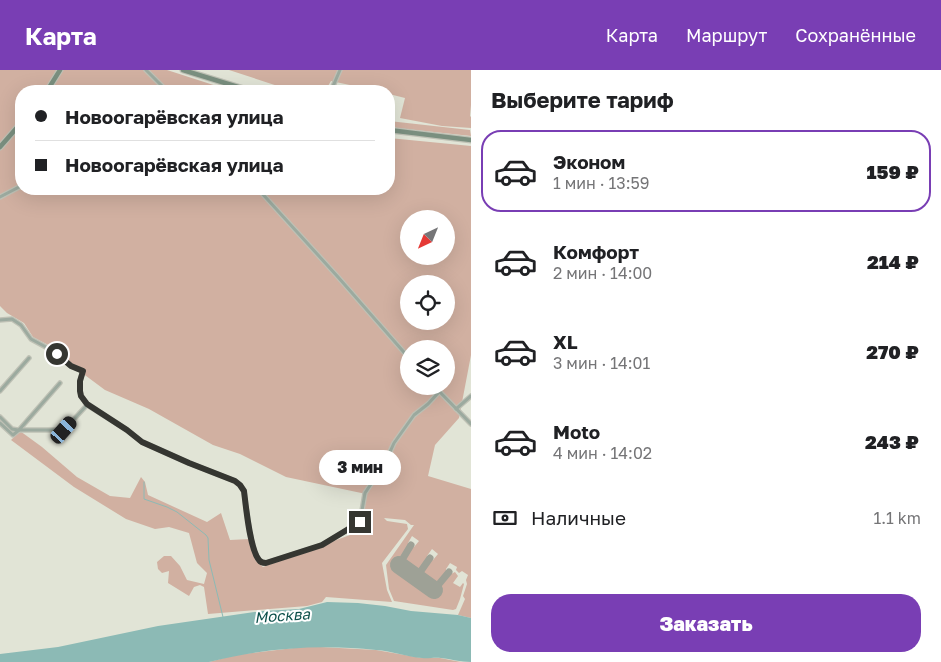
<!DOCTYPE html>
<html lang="ru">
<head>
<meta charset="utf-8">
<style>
  :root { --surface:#fff; --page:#f2f2f2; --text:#202124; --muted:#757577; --line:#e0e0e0; --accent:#793eb4 }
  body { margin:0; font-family:"Golos Text",sans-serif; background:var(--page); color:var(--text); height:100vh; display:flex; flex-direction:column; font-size:19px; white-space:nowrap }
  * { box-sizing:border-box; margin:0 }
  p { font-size:16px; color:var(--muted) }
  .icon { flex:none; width:28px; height:28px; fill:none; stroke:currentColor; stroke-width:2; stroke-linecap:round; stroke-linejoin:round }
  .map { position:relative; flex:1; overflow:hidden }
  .side { display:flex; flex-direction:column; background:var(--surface); width:470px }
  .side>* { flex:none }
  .top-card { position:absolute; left:15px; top:15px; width:380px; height:110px; border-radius:20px; box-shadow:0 5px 20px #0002; display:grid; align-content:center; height:110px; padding:0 20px; background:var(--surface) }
  .needle { width:32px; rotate:223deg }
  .controls { position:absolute; left:400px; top:140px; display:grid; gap:10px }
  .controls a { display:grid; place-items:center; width:55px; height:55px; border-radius:50%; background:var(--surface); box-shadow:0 5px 20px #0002; font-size:25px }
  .end { position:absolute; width:22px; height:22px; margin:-11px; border:6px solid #353631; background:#fff; box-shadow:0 0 0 2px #fff }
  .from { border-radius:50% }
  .bubble { position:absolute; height:35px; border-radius:18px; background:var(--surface); box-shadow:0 5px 20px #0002; font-size:16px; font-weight:800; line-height:35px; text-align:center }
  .car { position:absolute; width:15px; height:30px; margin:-15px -8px; border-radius:6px; box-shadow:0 0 4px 1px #0007; background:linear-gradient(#222 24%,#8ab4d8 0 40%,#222 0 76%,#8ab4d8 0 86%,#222 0) }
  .top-card b { display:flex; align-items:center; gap:18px; height:48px; font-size:19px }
  .top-card b+b { border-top:1px solid var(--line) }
  .top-card i { width:12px; height:12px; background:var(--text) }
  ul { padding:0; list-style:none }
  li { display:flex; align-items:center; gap:15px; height:82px; margin:0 10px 8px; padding:0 10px; border:2px solid transparent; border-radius:20px }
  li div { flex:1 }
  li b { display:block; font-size:19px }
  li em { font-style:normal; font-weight:800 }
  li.on { border-color:var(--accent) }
  li>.icon { width:45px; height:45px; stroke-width:1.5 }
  h2 { padding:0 20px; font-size:22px; line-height:60px }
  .pay { display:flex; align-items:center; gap:12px; height:55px; padding:0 20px; font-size:19px }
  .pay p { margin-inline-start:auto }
  .cta { display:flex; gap:10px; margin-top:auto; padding:10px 20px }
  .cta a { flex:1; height:58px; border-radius:20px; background:var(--accent); color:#fff; font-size:20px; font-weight:800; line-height:58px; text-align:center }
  header { display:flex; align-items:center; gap:30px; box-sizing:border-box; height:70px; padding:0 25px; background:var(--accent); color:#fff }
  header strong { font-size:24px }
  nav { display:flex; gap:28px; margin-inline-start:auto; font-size:18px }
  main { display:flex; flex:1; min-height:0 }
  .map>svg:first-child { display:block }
</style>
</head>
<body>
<header>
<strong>Карта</strong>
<nav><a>Карта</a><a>Маршрут</a><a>Сохранённые</a></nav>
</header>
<main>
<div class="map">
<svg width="471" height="592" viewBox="0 0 471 592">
  <rect width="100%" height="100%" fill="#e1e4d6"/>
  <g fill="#d1b0a1" fill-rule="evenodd">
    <path d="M0,0h167l65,21h-211v98h368v-51l82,8v209l-12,63 -24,27 -7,31 43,13v129l-13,-3 7,-16 -2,-3 4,-12 -1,-4 2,-5 -6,-4 -3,2 -3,-3 1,-3 -7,-4 -4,6v4l-8,9h-4l-10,-7 -1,-4 7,-10 3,-1 5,-6 -6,-5 -5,7v3l-7,10c-7,1 -13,-5 -15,-11l6,-10 3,-1 5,-6 -7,-5 -4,7v3l-14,23 38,27 17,-21 6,-3 3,4 -5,7 7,4 3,-4 1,1 -4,15 -4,10 -3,1 -59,-9 -5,-12 -3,-24 28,-40h-3l-6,-5 -21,-2 3,3 20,3 1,5 -26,34 5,27 5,12 -66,-5 -4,5 -15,4 -99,8 -4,-27 -4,-2 -6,2 -5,9 -21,-13 1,-12 -7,2 -4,-4 -1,-7 7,-6h7l9,10 7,14 17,4 3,-11 -10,-10 -8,-30 -20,-6 -14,2 -29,-10 -52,-32 -63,-47 9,-9 22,16 35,30 33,19 20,2 11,-21 4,5 3,13 59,27 14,-9 9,27 20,-1 6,22 7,6 87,-32 12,-10 4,-31 -80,-17 -46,-23 -27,-9 -64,-36 -44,-19 -35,-26 -16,-16 -21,-11 -9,-14 -17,-10 -7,-7zM409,149h37v37h-37zM409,214h37v37h-37zM409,279h37v37h-37z"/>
    <path d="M229,0h242v35l-1,11 1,1v11l-29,-2 -42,-8 5,-20 -16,-4v-3h-11l-47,-10 -6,10h-32z"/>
    <path d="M389,51l81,9 1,6 -74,-8 -8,-2z"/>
    <path d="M302,577h19l55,3 46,8h18l21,4h-252l26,-7z"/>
  </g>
  <path fill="#8cbab5" d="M327,532l31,1 27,3 26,5 47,4 13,3v44c-11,0 -20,-3 -30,-4 -7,-1 -13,1 -19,0 -15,-1 -30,-7 -46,-8 -56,-6 -112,-2 -167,12h-209v-8l58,-7 100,-21 104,-15 37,-2z"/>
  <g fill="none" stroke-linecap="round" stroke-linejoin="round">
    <path stroke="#8cbab5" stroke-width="1" d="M144,412v17l23,8 10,5 29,23 2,3 1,22 14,57"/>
    <g stroke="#9ea196" stroke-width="7">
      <path d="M399,495l12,-20"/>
      <path d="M416,508l14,-20"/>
      <path d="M434,520l15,-18"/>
    </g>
    <path stroke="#9ea196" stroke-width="18" d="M399,495l35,25"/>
    <defs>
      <g id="street">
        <path d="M146,0l21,21"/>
        <path d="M331,21l9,-21"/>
        <path d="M258,119l80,88 71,81"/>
        <path d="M0,127l21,-11"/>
        <path d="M0,250l12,-1 9,6 10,14 26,14 14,13 12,5 -3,10v10l1,5 6,9 40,25 15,12 47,21 46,18 5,4 4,6c2,15 6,59 15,69 2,3 4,3 7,3l56,-18 38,-23 5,-29 20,-30 9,-20 20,-28 14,-11 11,-12"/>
        <path d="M60,313l-41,47h45l23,-25"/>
        <path d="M434,316l37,38"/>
        <path d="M0,321l29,-33"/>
        <path d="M456,339l15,-13"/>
        <path d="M0,347l12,12 6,1"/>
        <path d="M0,353l13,12 6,-5"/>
      </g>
      <g id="secondary">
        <path d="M183,0l68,21"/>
        <path d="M47,21l13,-21"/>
        <path d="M389,60l82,10"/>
        <path d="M0,77l21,-24"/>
      </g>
    </defs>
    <use href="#street" stroke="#bfc1b5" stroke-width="5.5"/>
    <use href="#secondary" stroke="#bfc1b5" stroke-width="7"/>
    <use href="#street" stroke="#9caa9f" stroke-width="3"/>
    <use href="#secondary" stroke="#7a8f7f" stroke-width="4.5"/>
  </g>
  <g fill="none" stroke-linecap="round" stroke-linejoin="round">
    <path stroke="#353631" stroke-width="6" d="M57,284l14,12 12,5 -3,10v10l1,5 6,8 40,26 15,12 47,21 46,18 5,4 4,6c2,16 6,59 15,69 2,3 4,3 7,3l56,-18 38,-23"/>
  </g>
  <g text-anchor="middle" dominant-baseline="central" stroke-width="4" stroke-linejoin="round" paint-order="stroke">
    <g font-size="15" font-style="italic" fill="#0d504b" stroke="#fff">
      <text transform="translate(282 545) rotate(-4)">Москва</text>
    </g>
  </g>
</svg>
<div class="controls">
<a><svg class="needle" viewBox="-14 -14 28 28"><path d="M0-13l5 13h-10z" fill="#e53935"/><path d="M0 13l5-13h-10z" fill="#757577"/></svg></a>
<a><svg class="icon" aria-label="locate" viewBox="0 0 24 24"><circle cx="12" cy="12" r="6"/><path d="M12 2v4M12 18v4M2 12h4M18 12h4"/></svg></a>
<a><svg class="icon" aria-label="layers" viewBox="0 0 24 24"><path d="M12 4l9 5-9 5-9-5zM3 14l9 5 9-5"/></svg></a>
</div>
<i class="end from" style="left:57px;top:284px"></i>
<i class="end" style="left:360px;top:452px"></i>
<div class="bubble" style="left:319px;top:380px;width:82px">3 мин</div>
<i class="car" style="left:64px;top:360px;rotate:42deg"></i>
<div class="top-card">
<b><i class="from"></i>Новоогарёвская улица</b>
<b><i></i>Новоогарёвская улица</b>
</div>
</div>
<section class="side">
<h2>Выберите тариф</h2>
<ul>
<li class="on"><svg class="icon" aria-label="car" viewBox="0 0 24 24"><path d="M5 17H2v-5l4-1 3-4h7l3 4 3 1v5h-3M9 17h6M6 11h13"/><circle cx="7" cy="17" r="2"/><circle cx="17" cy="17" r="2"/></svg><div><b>Эконом</b><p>1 мин · 13:59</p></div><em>159 ₽</em></li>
<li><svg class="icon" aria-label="car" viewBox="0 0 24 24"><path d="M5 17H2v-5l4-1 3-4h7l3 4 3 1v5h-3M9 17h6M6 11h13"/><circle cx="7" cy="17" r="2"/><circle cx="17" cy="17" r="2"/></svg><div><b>Комфорт</b><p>2 мин · 14:00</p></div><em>214 ₽</em></li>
<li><svg class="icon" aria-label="car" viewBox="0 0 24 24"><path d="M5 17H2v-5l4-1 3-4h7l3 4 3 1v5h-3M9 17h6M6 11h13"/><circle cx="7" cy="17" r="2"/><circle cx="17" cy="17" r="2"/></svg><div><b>XL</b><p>3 мин · 14:01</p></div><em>270 ₽</em></li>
<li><svg class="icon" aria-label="car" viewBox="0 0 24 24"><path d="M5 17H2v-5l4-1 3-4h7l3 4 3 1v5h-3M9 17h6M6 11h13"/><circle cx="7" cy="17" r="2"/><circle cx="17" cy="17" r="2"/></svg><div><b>Moto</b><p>4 мин · 14:02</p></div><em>243 ₽</em></li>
</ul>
<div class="pay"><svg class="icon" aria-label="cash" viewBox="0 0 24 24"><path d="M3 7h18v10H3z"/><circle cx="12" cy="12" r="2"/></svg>Наличные<p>1.1 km</p></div>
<div class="cta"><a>Заказать</a></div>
</section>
</main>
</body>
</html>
